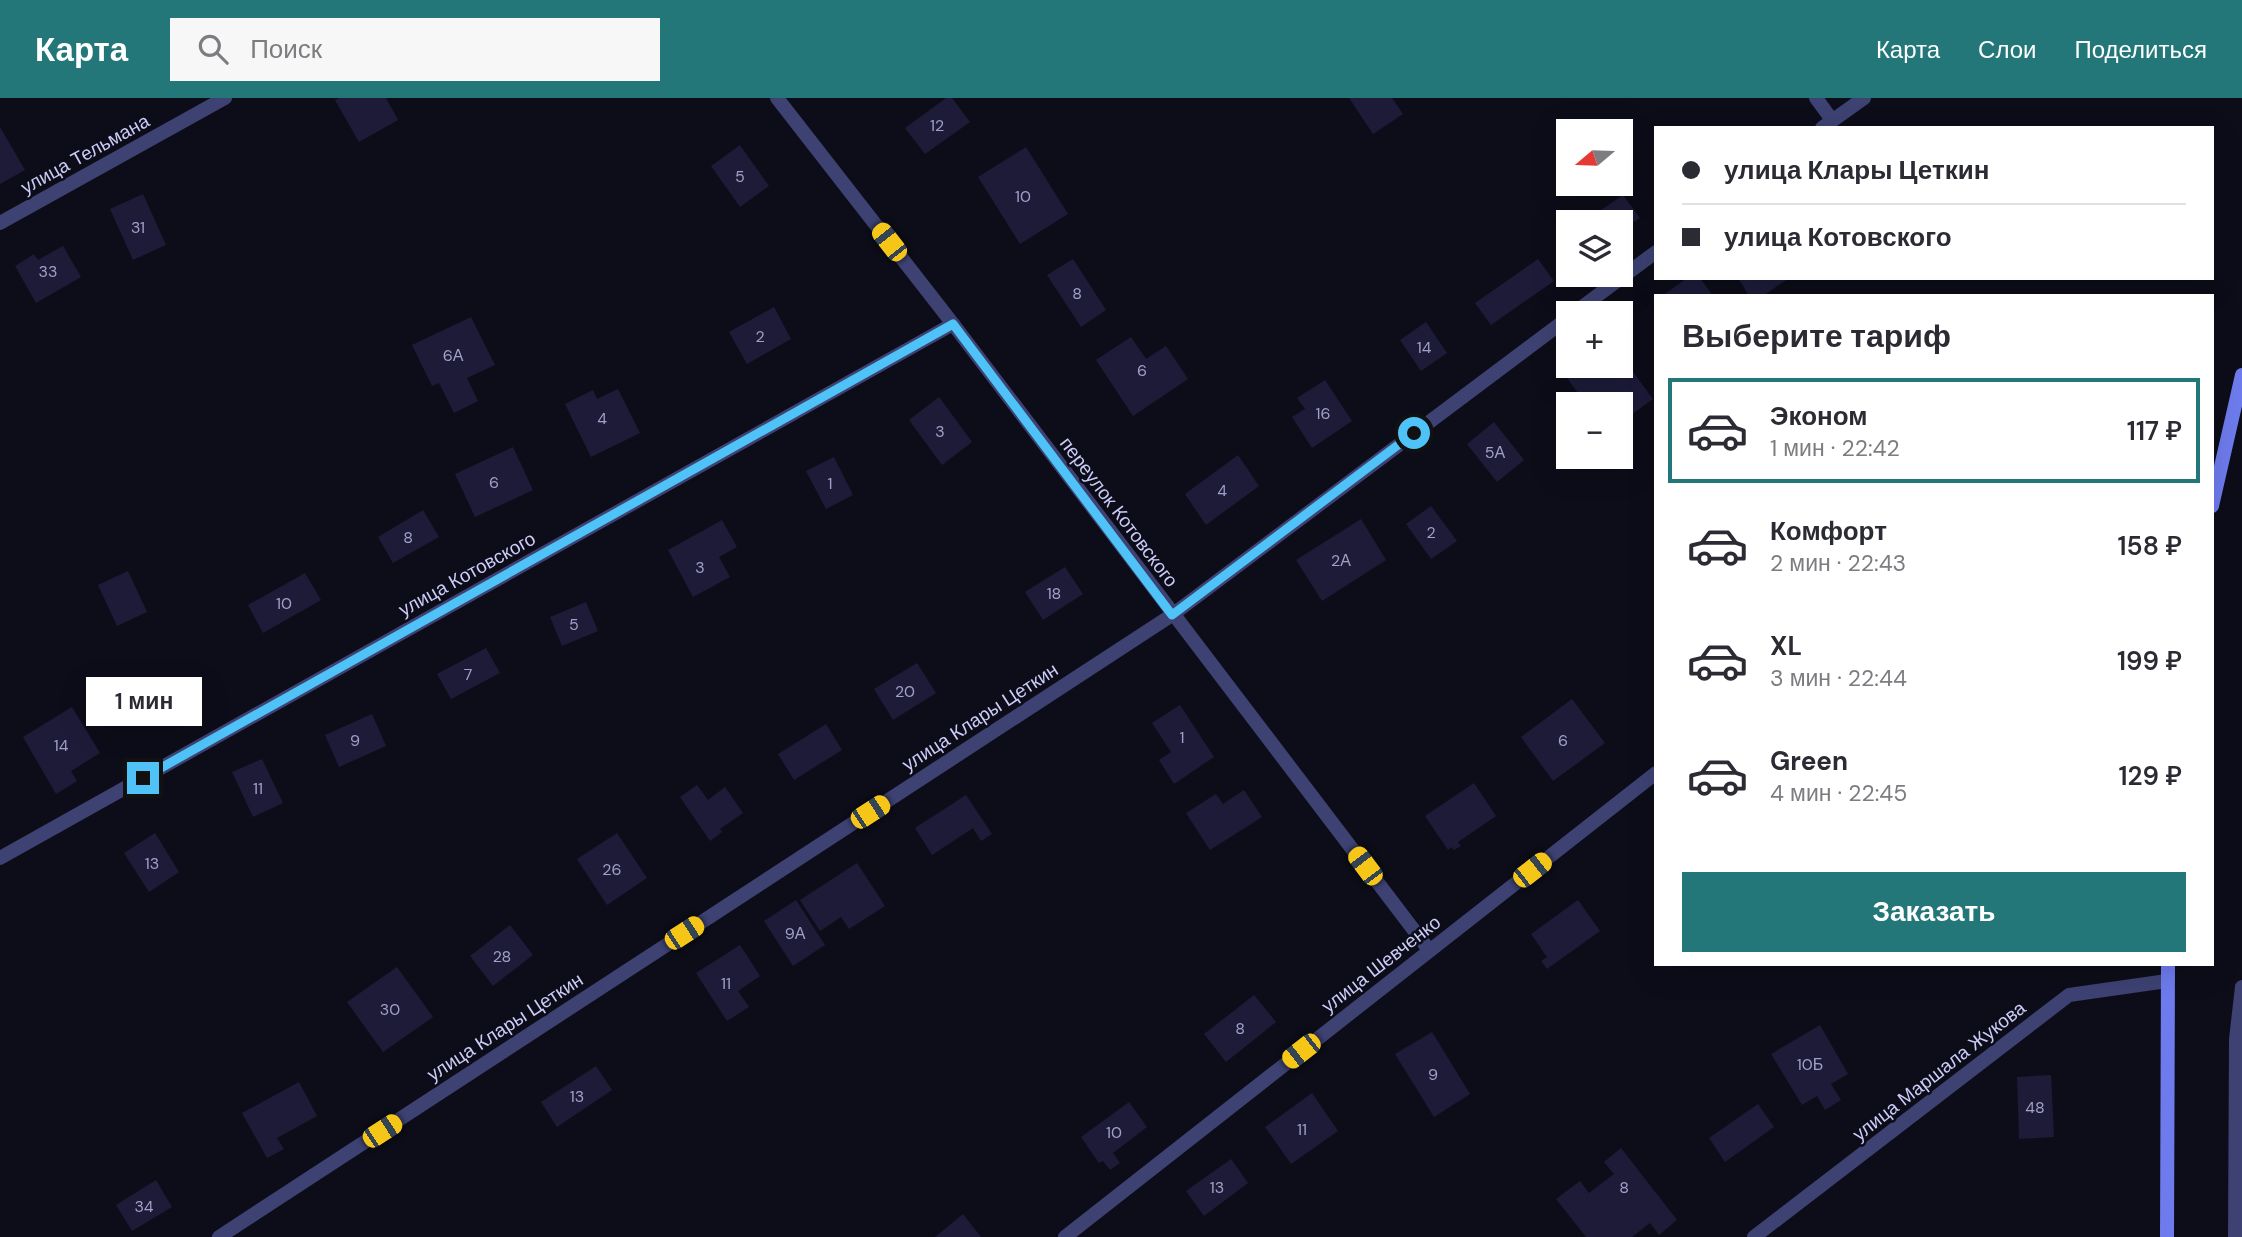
<!DOCTYPE html>
<html lang="ru">
<head>
<meta charset="utf-8">
<style>
  :root { --surface:#fff; --page:#f7f7f7; --text:#2b2b33; --muted:#7c7c81; --line:#e1e1e2; --accent:#247779 }
  body { margin:0; font-family:"DM Sans",sans-serif; background:var(--page); color:var(--text); height:100vh; display:flex; flex-direction:column; font-size:26px; white-space:nowrap }
  * { box-sizing:border-box; margin:0 }
  p { font-size:23px; color:var(--muted) }
  .icon { flex:none; width:38px; height:38px; fill:none; stroke:currentColor; stroke-width:2; stroke-linecap:round; stroke-linejoin:round }
  .map { position:relative; flex:1; overflow:hidden }
  .side { position:absolute; left:1654px; top:196px; width:560px; height:672px; display:flex; flex-direction:column; background:var(--surface); border-radius:0px; box-shadow:0 7px 28px #0002 }
  .side>* { flex:none }
  .guide { position:absolute; left:1654px; top:28px; width:560px; height:154px; border-radius:0px; box-shadow:0 7px 28px #0002; display:grid; align-content:center; height:154px; padding:0 28px; background:var(--surface) }
  .needle { width:46px; rotate:251deg }
  .tools { position:absolute; left:1556px; top:21px; display:grid; gap:14px }
  .tools a { display:grid; place-items:center; width:77px; height:77px; border-radius:0px; background:var(--surface); box-shadow:0 7px 28px #0002; font-size:35px }
  .end { position:absolute; width:32px; height:32px; margin:-16px; border:9px solid #4fc3f7; background:#111; box-shadow:0 0 0 4px #111 }
  .from { border-radius:50% }
  .bubble { position:absolute; height:49px; border-radius:0px; background:var(--surface); box-shadow:0 7px 28px #0002; font-size:23px; font-weight:600; line-height:49px; text-align:center }
  .car { position:absolute; width:21px; height:42px; margin:-21px -10px; border-radius:9px; box-shadow:0 0 5px 2px #0007; background:linear-gradient(#f5c518 24%,#345 0 40%,#f5c518 0 76%,#345 0 86%,#f5c518 0) }
  .guide b { display:flex; align-items:center; gap:24px; height:66px; font-size:26px }
  .guide b+b { border-top:2px solid var(--line) }
  .guide i { width:18px; height:18px; background:var(--text) }
  ul { padding:0; list-style:none }
  li { display:flex; align-items:center; gap:21px; height:105px; margin:0 14px 10px; padding:0 14px; border:4px solid transparent; border-radius:0px }
  li div { flex:1 }
  li b { display:block; font-size:26px }
  li em { font-style:normal; font-weight:600 }
  li.selected { border-color:var(--accent) }
  li>.icon { width:63px; height:63px; stroke-width:1.5 }
  h2 { padding:0 28px; font-size:32px; line-height:84px }
  .button { display:flex; gap:14px; margin-top:auto; padding:14px 28px }
  .button a { flex:1; height:80px; border-radius:0px; background:var(--accent); color:#fff; font-size:28px; font-weight:600; line-height:80px; text-align:center }
  header { display:flex; align-items:center; gap:42px; box-sizing:border-box; height:98px; padding:0 35px; background:var(--accent); color:#fff }
  header strong { font-size:33px }
  nav { display:flex; gap:38px; margin-inline-start:auto; font-size:24px }
  .search { width:490px; height:63px; background:var(--page); display:flex; align-items:center; gap:18px; box-sizing:border-box; padding:0 24px; border-radius:0px; color:var(--muted); font-size:26px }
  .map>svg:first-child { display:block }
</style>
</head>
<body>
<header>
<strong>Карта</strong>
<div class="search"><svg class="icon" aria-label="search" viewBox="0 0 24 24"><circle cx="10" cy="10" r="6"/><path d="M15 15l6 6"/></svg>Поиск</div>
<nav><a>Карта</a><a>Слои</a><a>Поделиться</a></nav>
</header>
<div class="map">
<svg width="2242" height="1139" viewBox="0 0 2242 1139">
  <rect width="100%" height="100%" fill="#0d0d19"/>
  <g fill="#1d1b38">
    <path d="M339,0h47l12,22 -39,22 -24,-42z"/>
    <path d="M946,0h6l18,24 -45,32 -20,-26z"/>
    <path d="M1349,0h43l11,16 -30,20z"/>
    <path d="M0,29l25,43 -25,14z"/>
    <path d="M740,47l29,41 -29,21 -29,-41z"/>
    <path d="M1026,49l42,67 -48,30 -42,-67z"/>
    <path d="M143,96l23,51 -33,15 -23,-51z"/>
    <path d="M1623,97l17,23 -20,13v-9h-36z"/>
    <path d="M63,148l18,31 -45,26 -21,-37 19,-12 4,6z"/>
    <path d="M1073,161l33,51 -25,17 -34,-52z"/>
    <path d="M1538,161l16,22 -63,44 -16,-22z"/>
    <path d="M1687,180h13l13,18h-51z"/>
    <path d="M1738,180h51l-26,18h-14z"/>
    <path d="M774,209l17,32 -44,25 -18,-32z"/>
    <path d="M471,219l24,48 -28,13 11,23 -24,12 -15,-30 -7,3 -20,-41z"/>
    <path d="M1426,224l21,31 -26,18 -21,-31z"/>
    <path d="M1131,239l15,22 20,-13 22,33 -55,37 -37,-56z"/>
    <path d="M1620,256l33,45 -25,18 -14,-19 -9,6h-19l-24,-33 7,-5h51z"/>
    <path d="M1325,282l27,41 -40,27 -20,-31 13,-8 -8,-11z"/>
    <path d="M618,291l22,44 -49,24 -26,-53 28,-14 4,9z"/>
    <path d="M939,299l33,45 -30,23 -33,-45z"/>
    <path d="M1494,324l30,38 -27,22 -30,-38z"/>
    <path d="M513,349l20,43 -58,27 -20,-43z"/>
    <path d="M1238,357l21,31 -53,39 -21,-31z"/>
    <path d="M834,359l19,38 -27,14 -20,-38z"/>
    <path d="M1431,408l26,35 -26,18 -25,-35z"/>
    <path d="M423,412l16,27 -46,26 -15,-26z"/>
    <path d="M1361,421l25,41 -64,41 -26,-41z"/>
    <path d="M722,422l15,27 -18,10 11,20 -37,20 -25,-47z"/>
    <path d="M1065,469l18,27 -40,26 -18,-28z"/>
    <path d="M128,473l19,41 -30,14 -19,-41z"/>
    <path d="M305,475l16,27 -58,33 -15,-28z"/>
    <path d="M586,504l12,29 -36,15 -12,-29z"/>
    <path d="M486,550l14,25 -49,26 -14,-25z"/>
    <path d="M917,565l19,30 -43,27 -19,-31z"/>
    <path d="M1572,601l33,44 -52,38 -32,-44z"/>
    <path d="M1180,607l34,52 -40,27 -15,-24 12,-8 -19,-29z"/>
    <path d="M72,609l28,46 -29,18 6,10 -21,13 -33,-57z"/>
    <path d="M372,616l14,32 -47,21 -14,-32z"/>
    <path d="M826,626l16,26 -48,30 -16,-26z"/>
    <path d="M262,661l21,44 -30,14 -21,-45z"/>
    <path d="M1474,685l22,33 -38,26 3,4 -7,4 -3,-3 -3,3 -23,-34z"/>
    <path d="M697,687l11,15 17,-13 18,26 -23,16 2,3 -12,9 -30,-44z"/>
    <path d="M1244,692l18,27 -52,33 -24,-37 30,-19 7,10z"/>
    <path d="M966,697l26,39 -11,7 -8,-13 -41,27 -17,-27z"/>
    <path d="M155,735l24,39 -30,20 -25,-39z"/>
    <path d="M617,735l30,45 -40,27 -30,-46z"/>
    <path d="M857,765l28,43 -36,23 -8,-12 -21,14 -20,-31z"/>
    <path d="M796,802l29,45 -32,21 -29,-45z"/>
    <path d="M1578,802l22,31 -53,38 -6,-8 6,-4 -16,-23z"/>
    <path d="M510,827l23,30 -40,31 -23,-30z"/>
    <path d="M740,847l20,31 -22,15 11,16 -22,14 -31,-48z"/>
    <path d="M397,869l36,50 -50,35 -36,-50z"/>
    <path d="M1254,897l22,27 -50,40 -22,-28z"/>
    <path d="M1820,927l28,49 -17,10 10,16 -16,10 -8,-14 -15,9 -31,-51z"/>
    <path d="M1432,934l38,62 -36,23 -39,-63z"/>
    <path d="M596,968l16,24 -55,37 -16,-25z"/>
    <path d="M2051,977l3,62 -35,2 -2,-62z"/>
    <path d="M299,984l18,34 -40,22 7,11 -17,9 -25,-45z"/>
    <path d="M1312,995l26,38 -47,33 -26,-37z"/>
    <path d="M1129,1004l18,25 -34,26 7,10 -10,7 -7,-9 -4,2 -18,-26z"/>
    <path d="M1758,1006l16,23 -49,35 -16,-24z"/>
    <path d="M1621,1050l56,72 -18,15 -9,-12 -18,14h-46l-30,-38 24,-18 9,12 25,-19 -10,-12z"/>
    <path d="M1231,1061l17,24 -44,33 -18,-25z"/>
    <path d="M156,1082l16,27 -40,24 -16,-26z"/>
    <path d="M963,1116l18,23h-46z"/>
  </g>
  <g fill="none" stroke-linecap="round" stroke-linejoin="round">
    <path stroke="#3d4273" stroke-width="14" d="M2235,1139l1,-198 6,-52"/>
    <g stroke="#3d4273" stroke-width="14">
      <path d="M777,0l176,226 476,626"/>
      <path d="M1816,0l16,22"/>
      <path d="M1822,30l42,-30"/>
      <path d="M0,125l225,-125"/>
      <path d="M1574,215l82,-61"/>
      <path d="M0,760l953,-534"/>
      <path d="M219,1139l953,-622 396,-297"/>
      <path d="M1065,1139l591,-464"/>
      <path d="M1754,1139l315,-242 98,-14"/>
    </g>
    <g stroke="#6e7bec" stroke-width="14">
      <path d="M2212,408l30,-131"/>
      <path d="M2167,1139l1,-273"/>
    </g>
  </g>
  <g fill="none" stroke-linecap="round" stroke-linejoin="round">
    <path stroke="#4fc3f7" stroke-width="9" d="M143,680l810,-454 219,291 242,-182"/>
  </g>
  <g text-anchor="middle" dominant-baseline="central" stroke-width="5" stroke-linejoin="round" paint-order="stroke">
    <g font-size="16" fill="#a0a0c8">
      <text x="937" y="27">12</text>
      <text x="740" y="78">5</text>
      <text x="1023" y="98">10</text>
      <text x="138" y="129">31</text>
      <text x="48" y="173">33</text>
      <text x="1077" y="195">8</text>
      <text x="760" y="238">2</text>
      <text x="1424" y="249">14</text>
      <text x="453" y="257">6А</text>
      <text x="1142" y="272">6</text>
      <text x="1323" y="315">16</text>
      <text x="602" y="320">4</text>
      <text x="940" y="333">3</text>
      <text x="1495" y="354">5А</text>
      <text x="494" y="384">6</text>
      <text x="830" y="385">1</text>
      <text x="1222" y="392">4</text>
      <text x="1431" y="434">2</text>
      <text x="408" y="439">8</text>
      <text x="1341" y="462">2А</text>
      <text x="700" y="469">3</text>
      <text x="1054" y="495">18</text>
      <text x="284" y="505">10</text>
      <text x="574" y="526">5</text>
      <text x="468" y="576">7</text>
      <text x="905" y="593">20</text>
      <text x="1182" y="639">1</text>
      <text x="355" y="642">9</text>
      <text x="1563" y="642">6</text>
      <text x="61" y="647">14</text>
      <text x="258" y="690">11</text>
      <text x="152" y="765">13</text>
      <text x="612" y="771">26</text>
      <text x="795" y="835">9А</text>
      <text x="502" y="858">28</text>
      <text x="726" y="885">11</text>
      <text x="390" y="911">30</text>
      <text x="1240" y="930">8</text>
      <text x="1810" y="966">10Б</text>
      <text x="1433" y="976">9</text>
      <text x="577" y="998">13</text>
      <text x="2035" y="1009">48</text>
      <text x="1302" y="1031">11</text>
      <text x="1114" y="1034">10</text>
      <text x="1217" y="1089">13</text>
      <text x="1624" y="1089">8</text>
      <text x="144" y="1108">34</text>
    </g>
    <g font-size="19" fill="#cbccf8" stroke="#0d0d19">
      <text transform="translate(85 56) rotate(-29)">улица Тельмана</text>
      <text transform="translate(1119 414) rotate(53)">переулок Котовского</text>
      <text transform="translate(467 476) rotate(-29)">улица Котовского</text>
      <text transform="translate(980 619) rotate(-33)">улица Клары Цеткин</text>
      <text transform="translate(1381 866) rotate(-38)">улица Шевченко</text>
      <text transform="translate(505 929) rotate(-33)">улица Клары Цеткин</text>
      <text transform="translate(1939 973) rotate(-38)">улица Маршала Жукова</text>
    </g>
  </g>
</svg>
<div class="tools">
<a><svg class="needle" viewBox="-14 -14 28 28"><path d="M0-13l5 13h-10z" fill="#e53935"/><path d="M0 13l5-13h-10z" fill="#7c7c81"/></svg></a>
<a><svg class="icon" aria-label="layers" viewBox="0 0 24 24"><path d="M12 4l9 5-9 5-9-5zM3 14l9 5 9-5"/></svg></a>
<a>+</a>
<a>−</a>
</div>
<i class="end from" style="left:1414px;top:335px"></i>
<i class="end" style="left:143px;top:680px"></i>
<div class="bubble" style="left:86px;top:579px;width:116px">1 мин</div>
<i class="car" style="left:889px;top:144px;rotate:322deg"></i>
<i class="car" style="left:870px;top:714px;rotate:57deg"></i>
<i class="car" style="left:1365px;top:768px;rotate:323deg"></i>
<i class="car" style="left:1532px;top:772px;rotate:52deg"></i>
<i class="car" style="left:684px;top:835px;rotate:57deg"></i>
<i class="car" style="left:1301px;top:953px;rotate:232deg"></i>
<i class="car" style="left:382px;top:1033px;rotate:57deg"></i>
<div class="guide">
<b><i class="from"></i>улица Клары Цеткин</b>
<b><i></i>улица Котовского</b>
</div>
<section class="side">
<h2>Выберите тариф</h2>
<ul>
<li class="selected"><svg class="icon" aria-label="car" viewBox="0 0 24 24"><path d="M5 17H2v-5l4-1 3-4h7l3 4 3 1v5h-3M9 17h6M6 11h13"/><circle cx="7" cy="17" r="2"/><circle cx="17" cy="17" r="2"/></svg><div><b>Эконом</b><p>1 мин · 22:42</p></div><em>117 ₽</em></li>
<li><svg class="icon" aria-label="car" viewBox="0 0 24 24"><path d="M5 17H2v-5l4-1 3-4h7l3 4 3 1v5h-3M9 17h6M6 11h13"/><circle cx="7" cy="17" r="2"/><circle cx="17" cy="17" r="2"/></svg><div><b>Комфорт</b><p>2 мин · 22:43</p></div><em>158 ₽</em></li>
<li><svg class="icon" aria-label="car" viewBox="0 0 24 24"><path d="M5 17H2v-5l4-1 3-4h7l3 4 3 1v5h-3M9 17h6M6 11h13"/><circle cx="7" cy="17" r="2"/><circle cx="17" cy="17" r="2"/></svg><div><b>XL</b><p>3 мин · 22:44</p></div><em>199 ₽</em></li>
<li><svg class="icon" aria-label="car" viewBox="0 0 24 24"><path d="M5 17H2v-5l4-1 3-4h7l3 4 3 1v5h-3M9 17h6M6 11h13"/><circle cx="7" cy="17" r="2"/><circle cx="17" cy="17" r="2"/></svg><div><b>Green</b><p>4 мин · 22:45</p></div><em>129 ₽</em></li>
</ul>
<div class="button"><a>Заказать</a></div>
</section>
</div>
</body>
</html>
